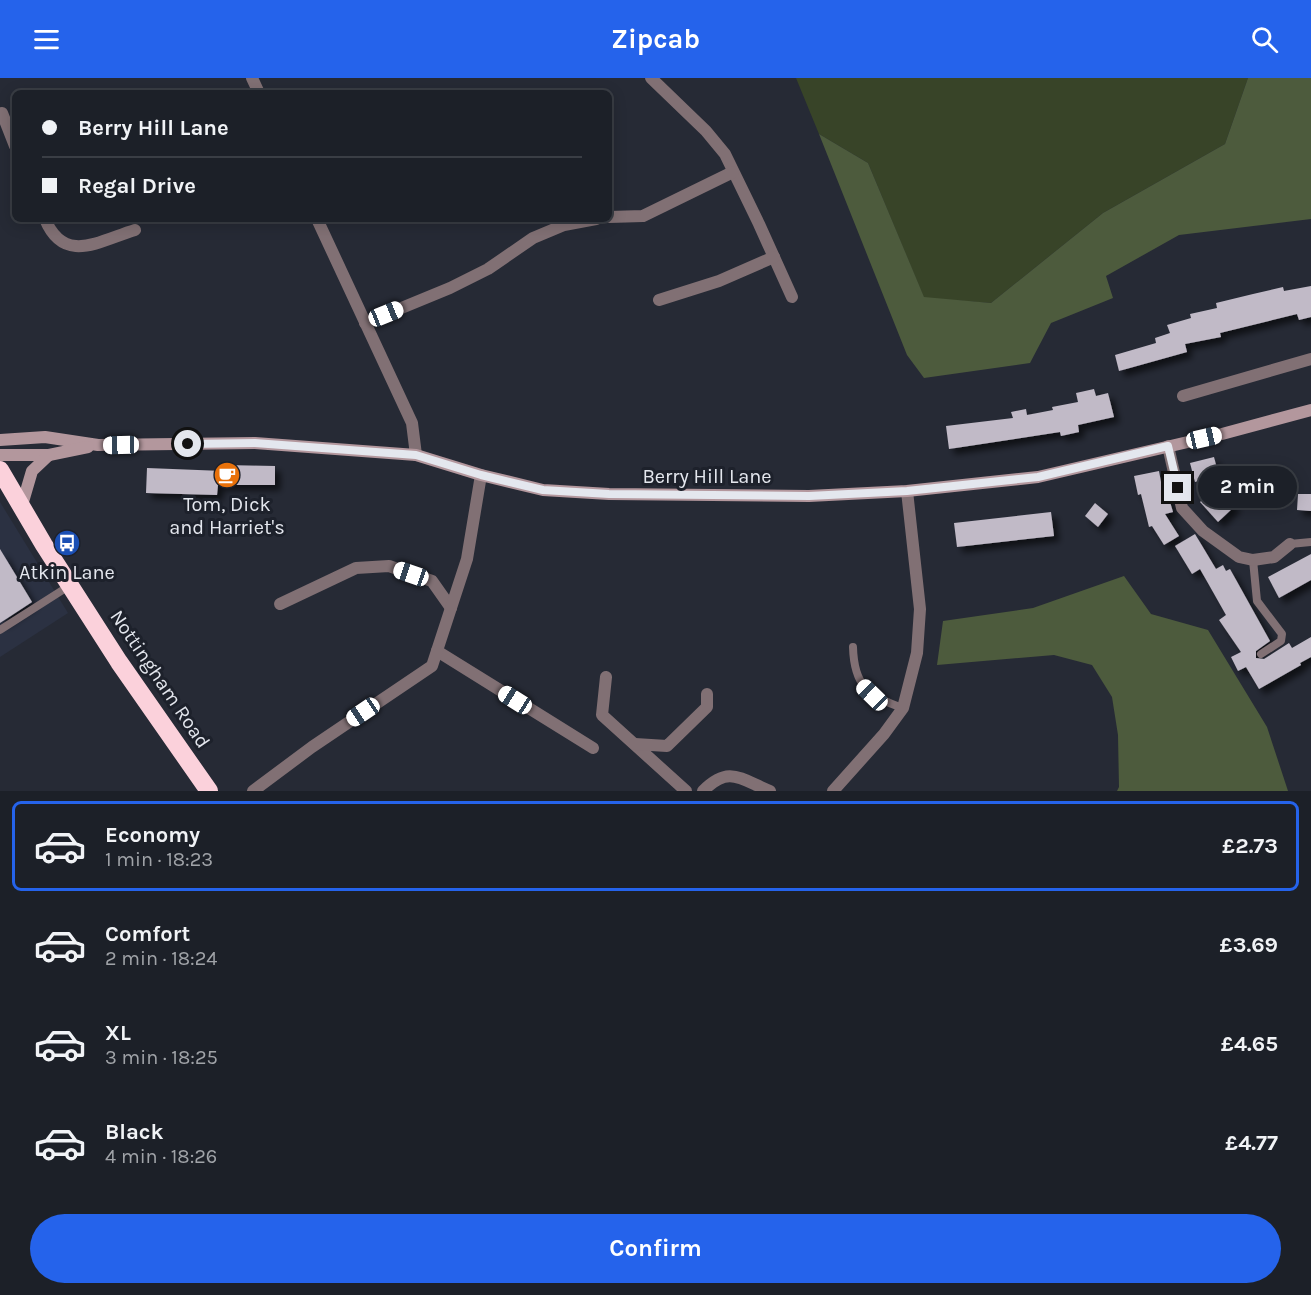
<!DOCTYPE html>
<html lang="en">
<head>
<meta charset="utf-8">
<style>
  :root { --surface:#1c2028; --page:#292d34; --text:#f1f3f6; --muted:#a0a3a8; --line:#3a3e45; --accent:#2563eb }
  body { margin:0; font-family:Karla,sans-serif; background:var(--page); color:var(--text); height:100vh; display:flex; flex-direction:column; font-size:22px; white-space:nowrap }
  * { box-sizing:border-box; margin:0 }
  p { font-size:20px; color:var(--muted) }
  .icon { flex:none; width:33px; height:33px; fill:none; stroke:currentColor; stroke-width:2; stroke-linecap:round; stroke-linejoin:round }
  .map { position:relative; height:713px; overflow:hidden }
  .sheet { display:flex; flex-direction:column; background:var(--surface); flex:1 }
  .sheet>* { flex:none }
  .top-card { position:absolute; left:12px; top:12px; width:600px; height:132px; border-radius:9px; box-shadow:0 3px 15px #0003,0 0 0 2px var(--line); display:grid; align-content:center; height:132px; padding:0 30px; background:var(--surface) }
  .end { position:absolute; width:27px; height:27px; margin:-14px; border:8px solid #e4e7ee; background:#111; box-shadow:0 0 0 3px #111 }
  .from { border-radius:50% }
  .bubble { position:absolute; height:42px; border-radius:21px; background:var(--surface); box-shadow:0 3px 15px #0003,0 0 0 2px var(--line); font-size:20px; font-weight:700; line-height:42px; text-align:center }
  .car { position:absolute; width:18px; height:36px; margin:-18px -9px; border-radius:8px; box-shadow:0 0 4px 2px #0007; background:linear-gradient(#fff 24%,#345 0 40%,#fff 0 76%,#345 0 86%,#fff 0) }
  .top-card b { display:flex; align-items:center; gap:21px; height:57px; font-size:22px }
  .top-card b+b { border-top:2px solid var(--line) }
  .top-card i { width:15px; height:15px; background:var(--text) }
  ul { padding:10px 0 0; list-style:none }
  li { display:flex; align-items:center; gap:18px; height:90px; margin:0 12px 9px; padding:0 18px; border:3px solid transparent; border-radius:9px }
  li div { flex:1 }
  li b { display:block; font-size:22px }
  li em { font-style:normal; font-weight:700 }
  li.on { border-color:var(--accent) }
  li>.icon { width:54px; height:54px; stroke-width:1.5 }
  .button { display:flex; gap:12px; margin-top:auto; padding:12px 30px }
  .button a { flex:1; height:69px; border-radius:36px; background:var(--accent); color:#fff; font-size:24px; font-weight:700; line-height:69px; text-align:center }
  header { display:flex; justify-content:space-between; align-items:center; height:78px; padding:0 30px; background:var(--accent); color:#fff; font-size:27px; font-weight:700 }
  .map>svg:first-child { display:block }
</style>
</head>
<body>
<header><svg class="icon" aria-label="menu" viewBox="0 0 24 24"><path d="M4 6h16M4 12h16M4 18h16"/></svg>Zipcab<svg class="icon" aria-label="search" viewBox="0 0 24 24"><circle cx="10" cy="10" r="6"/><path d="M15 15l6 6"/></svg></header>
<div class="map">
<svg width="1311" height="713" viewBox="0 0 1311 713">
  <defs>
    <filter id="shadow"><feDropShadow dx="5.5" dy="5.5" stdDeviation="3" flood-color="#0009"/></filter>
  </defs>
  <rect width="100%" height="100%" fill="#262a35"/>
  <path fill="#2b3142" d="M0,424l68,111 -68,44z"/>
  <path fill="#384428" d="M796,0h452l-23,66 -122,69 -112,90 -67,-5 -56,-135 -49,-29z"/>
  <g fill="#4d5b3d">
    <path d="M1248,0h63v141l-132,16 -73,41 7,22 -62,25 -21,40 -106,15 -17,-23 -88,-221 49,29 56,134 67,6 112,-90 122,-69z"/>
    <path d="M1124,498l27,38 57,16 59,97 21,64h-171l2,-4 -1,-52 -6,-38 -20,-32 -38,-10 -117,10 6,-44 90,-13z"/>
  </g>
  <g fill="#c1bac7" filter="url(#shadow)">
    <path d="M1311,208v31l-12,3 -2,-6 -77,19 1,4 -36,7 2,8 -68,19 -4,-16 41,-12 -1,-5 15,-5 -3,-8 24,-7 -1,-4 27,-6 -1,-5 37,-9 30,-7 1,4z"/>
    <path d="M1094,311l2,7 12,-3 6,24 -36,8 1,7 -18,4 -1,-4 -111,17 -3,-23 67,-8 -2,-6 15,-3 1,6 26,-5 -1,-3 26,-5 -2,-9z"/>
    <path d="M1214,379l5,19 -24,6 -5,-19z"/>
    <path d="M223,387l52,1v19h-57l-1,10 -71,-2 1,-25 76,3z"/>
    <path d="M1159,393l4,22 4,-1 6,20 -8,2 14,22 -15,9 -12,-19 -3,1 -8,-33 -3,1 -4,-19z"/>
    <path d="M1217,409l18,19 -17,16 -18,-20z"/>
    <path d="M1298,416h13v17l-14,-1z"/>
    <path d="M1095,425l13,11 -10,13 -13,-11z"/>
    <path d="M1051,434l3,24 -97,11 -3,-24z"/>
    <path d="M1195,456l21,35 7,-4 3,6 4,-2 40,72 -14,10v7l8,1 25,-16 3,5 19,-11v20l-11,6 1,2 -42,24 -13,-22 -8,4 -7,-14 10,-5 -22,-32 7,-5 -26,-46 -8,5 -17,-28z"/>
    <path d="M0,471l32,53 -32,21z"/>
    <path d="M1311,476v26l-32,18 -11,-21z"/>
  </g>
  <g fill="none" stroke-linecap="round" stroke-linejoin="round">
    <g stroke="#817074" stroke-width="8">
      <path d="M1290,466l21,-2"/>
      <path d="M1253,482l4,41 25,33 -1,7 -20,13"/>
      <path d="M0,552l69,-44"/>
      <path d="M853,569c1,39 15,49 50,61"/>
    </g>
    <g stroke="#817074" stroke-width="12">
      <path d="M252,0l7,15"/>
      <path d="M651,0l55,53 19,23 34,70 33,73"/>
      <path d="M2,35l13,33"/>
      <path d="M609,139l34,-1 90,-44"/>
      <path d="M45,141c19,46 54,22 90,11"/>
      <path d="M317,141l95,204 4,32"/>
      <path d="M659,222l60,-19 55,-24"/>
      <path d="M365,245l85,-35 38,-19 45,-31 31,-13 32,-6"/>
      <path d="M1183,318l128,-37"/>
      <path d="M1168,368l14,62 21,23 36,26 14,3 21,-3 16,-13"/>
      <path d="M280,526l76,-36 33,-2 43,15 19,27"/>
      <path d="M437,573l156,97"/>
      <path d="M606,599l-4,38 84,76"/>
      <path d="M635,666l32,2 40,-39v-13"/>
      <path d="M253,713l59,-44 120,-81 35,-107 14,-84"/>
      <path d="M703,713c26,-26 37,-12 67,0"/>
      <path d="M833,713l51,-57 19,-26 14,-55 3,-44 -13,-118"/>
    </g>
    <g stroke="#b3979d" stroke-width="12">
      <path d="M0,362l45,-3 53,8 157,-2 161,12 65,20 62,15 66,4 200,2 98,-5 131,-14 184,-43 89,-24"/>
      <path d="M0,377h49l39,-8"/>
      <path d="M22,427l10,-34 17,-16"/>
    </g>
    <path stroke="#fbd1db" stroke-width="18" d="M0,392l44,75 75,117 90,129"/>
  </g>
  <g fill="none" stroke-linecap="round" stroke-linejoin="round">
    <path stroke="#e4e7ee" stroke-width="8" d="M188,366l67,-1 161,12 65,20 62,15 66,4 200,2 98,-5 131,-14 130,-31 10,42"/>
  </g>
  <defs>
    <symbol id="cafe-disc" viewBox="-11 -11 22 22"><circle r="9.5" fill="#e8710a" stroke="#1d212b"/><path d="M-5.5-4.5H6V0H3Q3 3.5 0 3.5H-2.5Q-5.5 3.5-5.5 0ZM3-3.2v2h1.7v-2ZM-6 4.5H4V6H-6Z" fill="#fff"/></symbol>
    <symbol id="bus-disc" viewBox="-11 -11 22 22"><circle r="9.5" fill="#1a4fb4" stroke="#1d212b"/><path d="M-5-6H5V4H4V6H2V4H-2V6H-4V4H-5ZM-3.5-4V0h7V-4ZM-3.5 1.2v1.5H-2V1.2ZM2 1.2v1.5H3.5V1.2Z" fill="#fff"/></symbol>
  </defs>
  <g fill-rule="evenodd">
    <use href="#cafe-disc" x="212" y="382" width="30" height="30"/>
    <use href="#bus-disc" x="52" y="450" width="30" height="30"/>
  </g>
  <g text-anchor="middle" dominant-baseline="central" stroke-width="6" stroke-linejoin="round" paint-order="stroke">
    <g font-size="20" fill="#e4e7ee" stroke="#1d212b">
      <text x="707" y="398">Berry Hill Lane</text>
      <text transform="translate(160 601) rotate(56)">Nottingham Road</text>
    </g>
    <g font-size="20" fill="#e4e7ee" stroke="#1d212b">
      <text x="227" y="426">Tom, Dick<tspan x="227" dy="23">and Harriet's</tspan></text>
      <text x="67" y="494">Atkin Lane</text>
    </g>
  </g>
</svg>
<i class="end from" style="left:188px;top:366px"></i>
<i class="end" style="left:1178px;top:410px"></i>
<div class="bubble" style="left:1198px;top:388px;width:99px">2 min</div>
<i class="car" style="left:386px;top:236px;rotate:68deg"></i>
<i class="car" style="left:1204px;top:360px;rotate:77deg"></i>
<i class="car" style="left:121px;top:367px;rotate:269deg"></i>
<i class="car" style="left:411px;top:496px;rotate:289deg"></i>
<i class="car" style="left:872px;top:617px;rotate:314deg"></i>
<i class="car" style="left:515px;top:622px;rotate:302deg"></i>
<i class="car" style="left:363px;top:634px;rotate:236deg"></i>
<div class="top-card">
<b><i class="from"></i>Berry Hill Lane</b>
<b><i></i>Regal Drive</b>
</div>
</div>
<section class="sheet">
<ul>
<li class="on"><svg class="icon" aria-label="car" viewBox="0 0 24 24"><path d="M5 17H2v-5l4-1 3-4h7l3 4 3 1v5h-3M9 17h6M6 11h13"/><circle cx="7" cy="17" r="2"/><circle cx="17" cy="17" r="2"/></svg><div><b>Economy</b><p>1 min · 18:23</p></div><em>£2.73</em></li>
<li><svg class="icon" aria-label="car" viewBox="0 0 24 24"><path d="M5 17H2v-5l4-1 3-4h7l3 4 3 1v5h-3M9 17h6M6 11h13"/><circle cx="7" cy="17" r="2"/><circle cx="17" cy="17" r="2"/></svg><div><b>Comfort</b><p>2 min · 18:24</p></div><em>£3.69</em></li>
<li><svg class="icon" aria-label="car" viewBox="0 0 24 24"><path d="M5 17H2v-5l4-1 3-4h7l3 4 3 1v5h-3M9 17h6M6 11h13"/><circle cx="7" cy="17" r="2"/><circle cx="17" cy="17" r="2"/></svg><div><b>XL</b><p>3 min · 18:25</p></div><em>£4.65</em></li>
<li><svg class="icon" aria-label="car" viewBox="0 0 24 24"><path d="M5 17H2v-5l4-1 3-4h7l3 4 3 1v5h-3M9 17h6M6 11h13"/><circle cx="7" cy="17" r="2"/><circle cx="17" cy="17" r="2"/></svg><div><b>Black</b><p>4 min · 18:26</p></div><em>£4.77</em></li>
</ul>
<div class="button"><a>Confirm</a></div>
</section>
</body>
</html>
